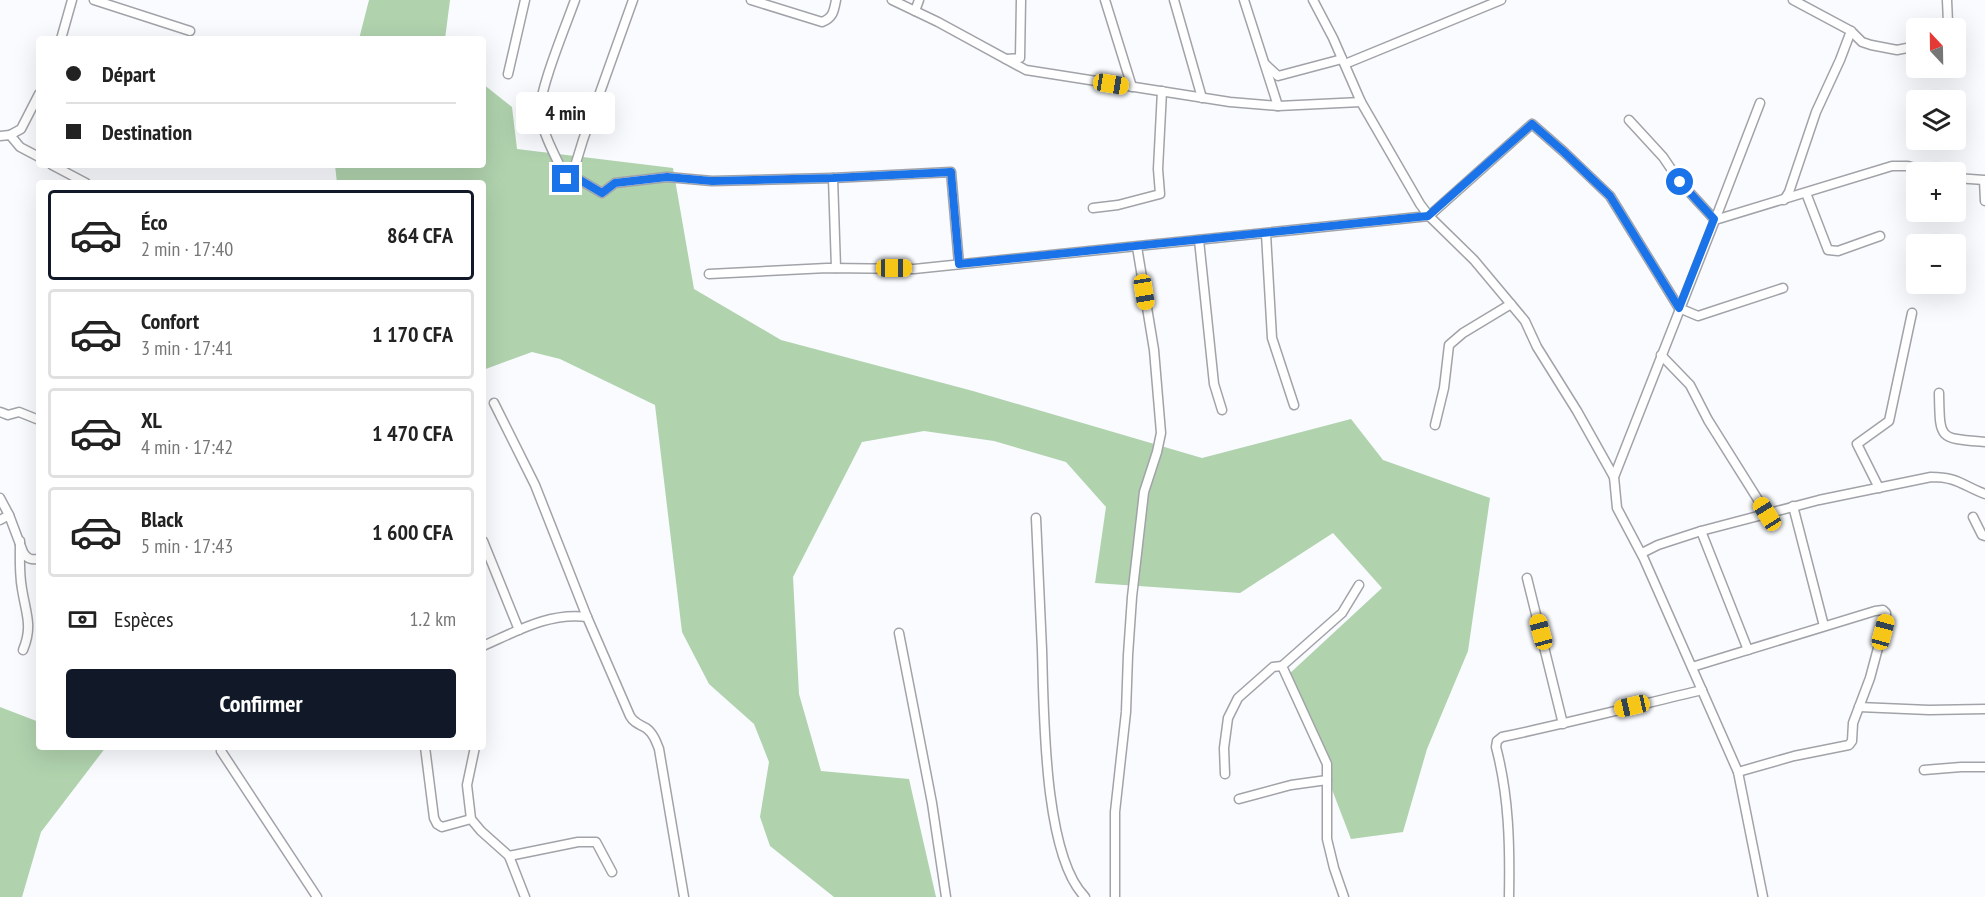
<!DOCTYPE html>
<html lang="fr">
<head>
<meta charset="utf-8">
<style>
  :root { --surface:#fff; --page:#f2f2f2; --text:#222; --muted:#767676; --line:#e0e0e0; --accent:#111827 }
  body { margin:0; font-family:"PT Sans Narrow",sans-serif; background:var(--page); color:var(--text); height:100vh; display:flex; flex-direction:column; font-size:22px; white-space:nowrap }
  * { box-sizing:border-box; margin:0 }
  p { font-size:20px; color:var(--muted) }
  .icon { flex:none; width:33px; height:33px; fill:none; stroke:currentColor; stroke-width:2; stroke-linecap:round; stroke-linejoin:round }
  .map { position:relative; flex:1; overflow:hidden }
  .side { position:absolute; left:36px; top:180px; width:450px; height:570px; display:flex; flex-direction:column; background:var(--surface); border-radius:6px; box-shadow:0 6px 24px #0002 }
  .side>* { flex:none }
  .guide { position:absolute; left:36px; top:36px; width:450px; height:132px; border-radius:6px; box-shadow:0 6px 24px #0002; display:grid; align-content:center; height:132px; padding:0 30px; background:var(--surface) }
  .needle { width:39px; rotate:338deg }
  .fabs { position:absolute; left:1906px; top:18px; display:grid; gap:12px }
  .fabs a { display:grid; place-items:center; width:60px; height:60px; border-radius:6px; background:var(--surface); box-shadow:0 6px 24px #0002; font-size:30px }
  .end { position:absolute; width:27px; height:27px; margin:-14px; border:8px solid #1a73e8; background:#fff; box-shadow:0 0 0 3px #fff }
  .from { border-radius:50% }
  .bubble { position:absolute; height:42px; border-radius:6px; background:var(--surface); box-shadow:0 6px 24px #0002; font-size:20px; font-weight:600; line-height:42px; text-align:center }
  .car { position:absolute; width:18px; height:36px; margin:-18px -9px; border-radius:8px; box-shadow:0 0 4px 2px #0007; background:linear-gradient(#f5c518 24%,#345 0 40%,#f5c518 0 76%,#345 0 86%,#f5c518 0) }
  .guide b { display:flex; align-items:center; gap:21px; height:57px; font-size:22px }
  .guide b+b { border-top:2px solid var(--line) }
  .guide i { width:15px; height:15px; background:var(--text) }
  ul { padding:10px 0 0; list-style:none }
  li { display:flex; align-items:center; gap:18px; height:90px; margin:0 12px 9px; padding:0 18px; border:3px solid var(--line); border-radius:6px }
  li div { flex:1 }
  li b { display:block; font-size:22px }
  li em { font-style:normal; font-weight:600 }
  li.current { border-color:var(--accent) }
  li>.icon { width:54px; height:54px; stroke-width:1.5 }
  .pay { display:flex; align-items:center; gap:15px; height:66px; padding:0 30px; font-size:22px }
  .pay p { margin-inline-start:auto }
  .button { display:flex; gap:12px; margin-top:auto; padding:12px 30px }
  .button a { flex:1; height:69px; border-radius:6px; background:var(--accent); color:#fff; font-size:24px; font-weight:600; line-height:69px; text-align:center }
  .map>svg:first-child { display:block }
</style>
</head>
<body>
<div class="map">
<svg width="1985" height="897" viewBox="0 0 1985 897">
  <rect width="100%" height="100%" fill="#f9fbff"/>
  <g fill="#b0d2ad">
    <path d="M369,0h81l-5,39h-86z"/>
    <path d="M483,84l29,23 5,42 156,19 21,121 87,51 192,51 229,67 149,-39 32,41 107,38 -22,153 -41,98 -24,83 -52,7 -63,-164 94,-87 -49,-55 -93,60 -145,-10 11,-76 -40,-45 -72,-21 -70,-10 -62,11 -69,135 6,117 22,77 88,8 27,118h-102l-64,-51 -10,-29 9,-55 -15,-38 -45,-40 -27,-52 -27,-227 -95,-46 -28,-7 -49,18v-187h-146l-2,-18h148z"/>
    <path d="M0,707l39,15v25h67l-65,85 -19,65h-22z"/>
  </g>
  <g fill="none" stroke-linecap="round" stroke-linejoin="round">
    <defs>
      <g id="street">
        <path d="M94,0l96,31"/>
        <path d="M575,0c-8,23 -38,94 -35,115 4,22 17,44 26,64l14,1 22,13 13,-10 52,-6 45,4 121,-3"/>
        <path d="M751,0l71,22c11,-4 12,-11 14,-22"/>
        <path d="M892,0l46,22 88,48 204,32 48,4 83,-4"/>
        <path d="M1105,0l27,87"/>
        <path d="M1174,0l28,98"/>
        <path d="M1244,0l34,106"/>
        <path d="M1313,0l20,38 28,64 59,102 9,12 45,44 51,61 12,26 40,64 37,66 3,31 27,51 94,213 25,125"/>
        <path d="M1793,0l58,31 11,11 9,3 26,5 20,-4"/>
        <path d="M915,11l4,-11"/>
        <path d="M1946,28l2,-5 -1,-23"/>
        <path d="M61,39l11,-39"/>
        <path d="M1006,59l14,-1 1,-58"/>
        <path d="M1265,64l13,12 64,-17"/>
        <path d="M1345,64l156,-64"/>
        <path d="M508,74l17,-74"/>
        <path d="M1629,120l34,37 17,25 35,38 45,-117"/>
        <path d="M10,135l11,-6 18,-35"/>
        <path d="M0,136l10,-1 10,12 19,10"/>
        <path d="M52,165l34,18"/>
        <path d="M1956,178l28,2 1,21"/>
        <path d="M571,179l12,-39 50,-140"/>
        <path d="M1806,193l22,57 10,1 42,-15"/>
        <path d="M1784,200l5,-8 27,-80 24,-52 11,-29"/>
        <path d="M1093,208l25,-3 42,-11 -2,-25 4,-78"/>
        <path d="M1266,234l6,104 22,67"/>
        <path d="M1199,240l15,144 8,26"/>
        <path d="M836,268l-3,-90 118,-6 8,92"/>
        <path d="M709,274l118,-6 87,1 515,-53 103,-92 32,28 46,44 69,112 19,8 85,-28"/>
        <path d="M1661,355l29,30 18,35 59,94"/>
        <path d="M1939,393c1,47 -1,45 46,49"/>
        <path d="M494,403l41,82 52,132 43,99c4,7 9,8 16,12 7,5 10,13 13,21l25,148"/>
        <path d="M0,412l8,3 11,-3 20,8"/>
        <path d="M1435,425l9,-37 5,-43 14,-12 48,-29"/>
        <path d="M1614,477l101,-257 177,-54h16l21,6"/>
        <path d="M1879,488l-22,-44 32,-23 23,-108"/>
        <path d="M0,498l9,17 14,37c4,7 8,8 16,7"/>
        <path d="M1793,506l31,120"/>
        <path d="M1973,517l9,18 3,1"/>
        <path d="M1036,518c2,44 4,88 6,132 2,59 1,205 43,247"/>
        <path d="M0,520l9,-5"/>
        <path d="M1701,531l47,119"/>
        <path d="M20,541c0,16 -1,32 2,48 4,25 11,37 1,61"/>
        <path d="M483,541l36,89"/>
        <path d="M1642,553l16,-8 43,-14 118,-31 112,-23c26,0 31,8 54,17"/>
        <path d="M1527,578l36,146"/>
        <path d="M899,633l33,170 14,94"/>
        <path d="M483,646c34,-15 67,-34 104,-29"/>
        <path d="M1692,667l183,-56 8,-1 3,3v5l-16,60 -17,45 -1,18 -3,4 -55,11 -56,16"/>
        <path d="M1859,707l70,3 56,-1"/>
        <path d="M425,747l9,71 3,6 5,3 29,-8"/>
        <path d="M475,747l-8,38 4,34 10,12 28,25 16,41"/>
        <path d="M221,751l96,146"/>
        <path d="M1924,770l37,-3h24"/>
        <path d="M1225,774l-1,-26 4,-30 10,-20 35,-31 9,-1"/>
        <path d="M1239,799l52,-14 36,-5"/>
        <path d="M509,856l69,-14h18l16,30"/>
        <path d="M1115,897v-85l11,-100 2,-57 4,-58 12,-105 13,-40 4,-19 -7,-83 -17,-103"/>
        <path d="M1344,897l-10,-29 -7,-29v-75l-45,-98 60,-53 17,-28"/>
        <path d="M1509,897c1,-51 0,-101 -13,-150l1,-6 5,-4c67,-14 133,-31 200,-47"/>
      </g>
    </defs>
    <use href="#street" stroke="#a1a3a8" stroke-width="11"/>
    <use href="#street" stroke="#fff" stroke-width="8"/>
  </g>
  <g fill="none" stroke-linecap="round" stroke-linejoin="round">
    <path stroke="#1a73e8" stroke-width="8" d="M566,179l14,1 22,13 13,-10 52,-6 45,4 121,-3 118,-6 8,92 469,-48 104,-92 32,28 46,44 69,112 35,-89 -34,-37"/>
  </g>
</svg>
<div class="fabs">
<a><svg class="needle" viewBox="-14 -14 28 28"><path d="M0-13l5 13h-10z" fill="#e53935"/><path d="M0 13l5-13h-10z" fill="#767676"/></svg></a>
<a><svg class="icon" aria-label="layers" viewBox="0 0 24 24"><path d="M12 4l9 5-9 5-9-5zM3 14l9 5 9-5"/></svg></a>
<a>+</a>
<a>−</a>
</div>
<i class="end from" style="left:1680px;top:182px"></i>
<i class="end" style="left:566px;top:179px"></i>
<div class="bubble" style="left:516px;top:92px;width:99px">4 min</div>
<i class="car" style="left:1111px;top:84px;rotate:99deg"></i>
<i class="car" style="left:894px;top:268px;rotate:90deg"></i>
<i class="car" style="left:1144px;top:292px;rotate:171deg"></i>
<i class="car" style="left:1767px;top:514px;rotate:328deg"></i>
<i class="car" style="left:1541px;top:632px;rotate:345deg"></i>
<i class="car" style="left:1883px;top:632px;rotate:15deg"></i>
<i class="car" style="left:1632px;top:706px;rotate:257deg"></i>
<div class="guide">
<b><i class="from"></i>Départ</b>
<b><i></i>Destination</b>
</div>
<section class="side">
<ul>
<li class="current"><svg class="icon" aria-label="car" viewBox="0 0 24 24"><path d="M5 17H2v-5l4-1 3-4h7l3 4 3 1v5h-3M9 17h6M6 11h13"/><circle cx="7" cy="17" r="2"/><circle cx="17" cy="17" r="2"/></svg><div><b>Éco</b><p>2 min · 17:40</p></div><em>864 CFA</em></li>
<li><svg class="icon" aria-label="car" viewBox="0 0 24 24"><path d="M5 17H2v-5l4-1 3-4h7l3 4 3 1v5h-3M9 17h6M6 11h13"/><circle cx="7" cy="17" r="2"/><circle cx="17" cy="17" r="2"/></svg><div><b>Confort</b><p>3 min · 17:41</p></div><em>1 170 CFA</em></li>
<li><svg class="icon" aria-label="car" viewBox="0 0 24 24"><path d="M5 17H2v-5l4-1 3-4h7l3 4 3 1v5h-3M9 17h6M6 11h13"/><circle cx="7" cy="17" r="2"/><circle cx="17" cy="17" r="2"/></svg><div><b>XL</b><p>4 min · 17:42</p></div><em>1 470 CFA</em></li>
<li><svg class="icon" aria-label="car" viewBox="0 0 24 24"><path d="M5 17H2v-5l4-1 3-4h7l3 4 3 1v5h-3M9 17h6M6 11h13"/><circle cx="7" cy="17" r="2"/><circle cx="17" cy="17" r="2"/></svg><div><b>Black</b><p>5 min · 17:43</p></div><em>1 600 CFA</em></li>
</ul>
<div class="pay"><svg class="icon" aria-label="cash" viewBox="0 0 24 24"><path d="M3 7h18v10H3z"/><circle cx="12" cy="12" r="2"/></svg>Espèces<p>1.2 km</p></div>
<div class="button"><a>Confirmer</a></div>
</section>
</div>
</body>
</html>
